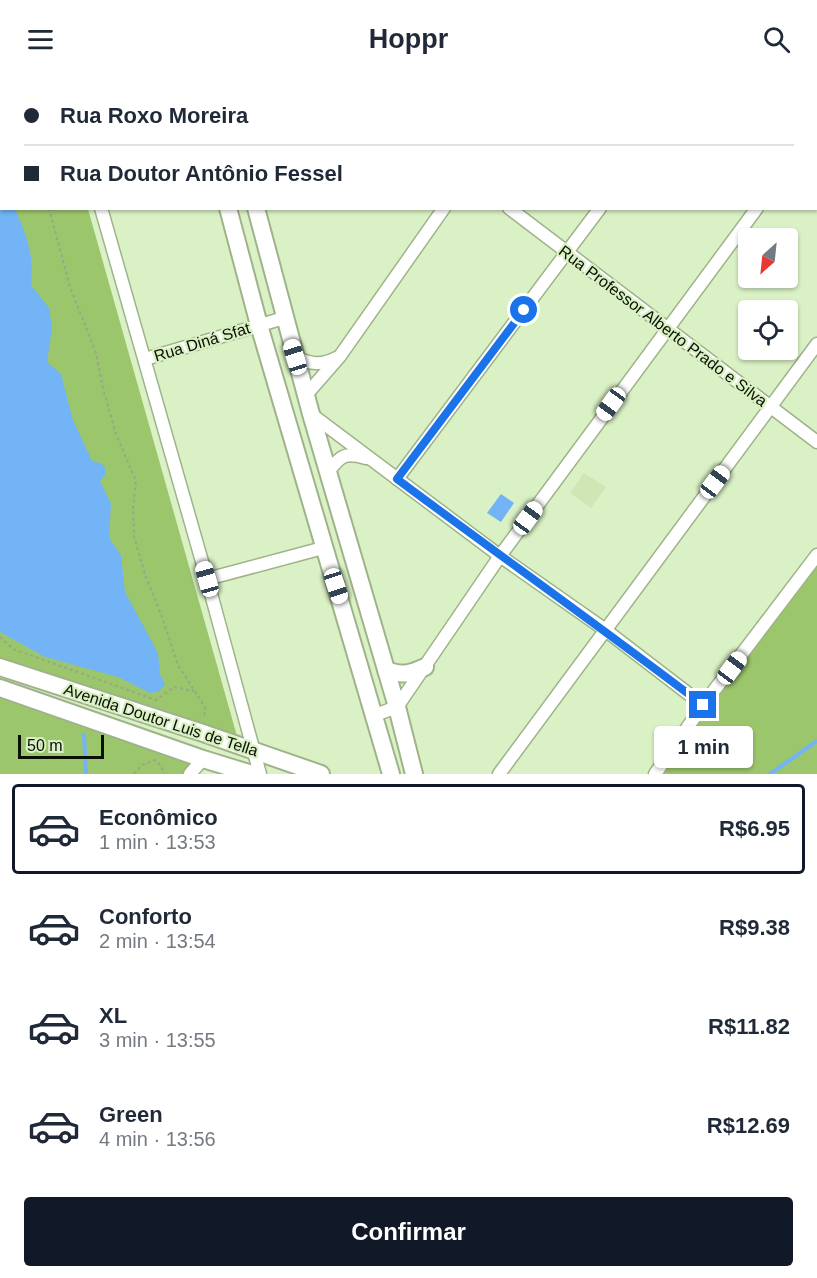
<!DOCTYPE html>
<html lang="pt">
<head>
<meta charset="utf-8">
<style>
  :root { --surface:#fff; --page:#f6f6f7; --text:#1f2937; --muted:#747a83; --line:#e0e1e3; --accent:#111827 }
  body { margin:0; font-family:Helvetica,sans-serif; background:var(--page); color:var(--text); height:100vh; display:flex; flex-direction:column; font-size:22px; white-space:nowrap }
  * { box-sizing:border-box; margin:0 }
  p { font-size:20px; color:var(--muted) }
  .icon { flex:none; width:33px; height:33px; fill:none; stroke:currentColor; stroke-width:2; stroke-linecap:round; stroke-linejoin:round }
  .map { position:relative; height:696px; overflow:hidden }
  .details { display:flex; flex-direction:column; background:var(--surface); flex:1 }
  .details>* { flex:none }
  .banner { position:absolute; left:0px; top:0px; width:818px; height:132px; box-shadow:0 2px 4px #0004; display:grid; align-content:center; height:132px; padding:0 24px; background:var(--surface) }
  .needle { width:39px; rotate:207deg }
  .tools { position:absolute; left:738px; top:150px; display:grid; gap:12px }
  .tools a { display:grid; place-items:center; width:60px; height:60px; border-radius:6px; background:var(--surface); box-shadow:0 2px 4px #0004; font-size:30px }
  .scale { position:absolute; left:18px; bottom:15px; width:86px; box-sizing:border-box; padding-left:6px; border:3px solid #0a1103; border-top:0; font-size:16px; line-height:21px; white-space:nowrap; color:#0a1103; -webkit-text-stroke:4px #daf1c5; paint-order:stroke }
  .end { position:absolute; width:27px; height:27px; margin:-14px; border:8px solid #1a73e8; background:#fff; box-shadow:0 0 0 3px #fff }
  .from { border-radius:50% }
  .bubble { position:absolute; height:42px; border-radius:6px; background:var(--surface); box-shadow:0 2px 4px #0004; font-size:20px; font-weight:700; line-height:42px; text-align:center }
  .car { position:absolute; width:18px; height:36px; margin:-18px -9px; border-radius:8px; box-shadow:0 0 4px 2px #0007; background:linear-gradient(#fff 24%,#345 0 40%,#fff 0 76%,#345 0 86%,#fff 0) }
  .banner b { display:flex; align-items:center; gap:21px; height:57px; font-size:22px }
  .banner b+b { border-top:2px solid var(--line) }
  .banner i { width:15px; height:15px; background:var(--text) }
  ul { padding:10px 0 0; list-style:none }
  li { display:flex; align-items:center; gap:18px; height:90px; margin:0 12px 9px; padding:0 12px; border:3px solid transparent; border-radius:6px }
  li div { flex:1 }
  li b { display:block; font-size:22px }
  li em { font-style:normal; font-weight:700 }
  li.current { border-color:var(--accent) }
  li>.icon { width:54px; height:54px; stroke-width:1.5 }
  .button { display:flex; gap:12px; margin-top:auto; padding:12px 24px }
  .button a { flex:1; height:69px; border-radius:6px; background:var(--accent); color:#fff; font-size:24px; font-weight:700; line-height:69px; text-align:center }
  header { display:flex; justify-content:space-between; align-items:center; height:78px; padding:0 24px; background:var(--surface); font-size:27px; font-weight:700 }
  .map>svg:first-child { display:block }
</style>
</head>
<body>
<header><svg class="icon" aria-label="menu" viewBox="0 0 24 24"><path d="M4 6h16M4 12h16M4 18h16"/></svg>Hoppr<svg class="icon" aria-label="search" viewBox="0 0 24 24"><circle cx="10" cy="10" r="6"/><path d="M15 15l6 6"/></svg></header>
<div class="map">
<svg width="817" height="696" viewBox="0 0 817 696">
  <rect width="100%" height="100%" fill="#daf1c5"/>
  <path fill="#cee7b5" d="M584,395l22,14 -15,21 -21,-15z"/>
  <g fill="#9cc66c">
    <path d="M0,0h55v1l-53,1v128l86,1 149,527 -237,-75z"/>
    <path d="M817,477v219h-162z"/>
    <path d="M0,611l203,70 -13,15h-190z"/>
  </g>
  <g fill="#72b4f5">
    <path d="M0,84l2,46 13,1c12,28 19,44 16,76l18,23 3,20 -5,34 14,12 12,46 19,41 8,2 5,4v8l-5,6 11,23 -2,34 12,17 4,37 33,61 2,21 5,10 -6,8 -9,1 -32,-16 -73,-20 -45,-25z"/>
    <path d="M501,416l13,9 -13,19 -14,-9z"/>
  </g>
  <g fill="none" stroke-linecap="round" stroke-linejoin="round">
    <g stroke="#72b4f5" stroke-width="4">
      <path d="M84,657l2,39"/>
      <path d="M770,696l47,-33"/>
    </g>
    <defs>
      <g id="minor">
        <path d="M801,0l2,2"/>
        <path d="M533,2l1,-2"/>
        <path d="M698,2l1,-2"/>
        <path d="M816,11l1,1"/>
        <path d="M816,53l1,-2"/>
        <path d="M101,130l106,371 53,195"/>
        <path d="M509,130l308,234"/>
        <path d="M295,279c15,7 26,9 41,1"/>
        <path d="M145,281l139,-41"/>
        <path d="M306,317l34,-39 104,-148"/>
        <path d="M311,336l189,142 104,73 99,76"/>
        <path d="M328,394c13,-17 17,-20 38,-14"/>
        <path d="M397,401l203,-271"/>
        <path d="M207,501l116,-31"/>
        <path d="M375,637l22,-8 103,-151 257,-348"/>
        <path d="M190,696l13,-15"/>
        <path d="M499,696l318,-430"/>
        <path d="M655,696l48,-69 114,-150"/>
      </g>
      <g id="secondary">
        <path d="M332,2l2,-2"/>
        <path d="M228,130l31,117 132,449"/>
        <path d="M256,130l55,206 86,293 17,67"/>
        <path d="M0,589l203,66 118,41"/>
        <path d="M386,592c16,6 24,4 39,-3"/>
        <path d="M0,610l203,71 49,15"/>
      </g>
    </defs>
    <use href="#minor" stroke="#9eb38a" stroke-width="15"/>
    <use href="#secondary" stroke="#9eb38a" stroke-width="20"/>
    <g stroke="#96a886" stroke-width="2" stroke-dasharray="3 3" stroke-linecap="butt">
      <path d="M11,0v2"/>
      <path d="M108,0v2"/>
      <path d="M49,130l21,79 26,66 7,35 13,46 20,47 -3,28 1,28 12,40 15,37 17,51 27,42 -1,11"/>
      <path d="M0,559l13,12 143,51 18,-13 20,4"/>
      <path d="M134,696l8,-9 13,-5 6,6 3,8"/>
    </g>
    <use href="#minor" stroke="#fff" stroke-width="12"/>
    <use href="#secondary" stroke="#fff" stroke-width="16"/>
  </g>
  <g fill="none" stroke-linecap="round" stroke-linejoin="round">
    <path stroke="#1a73e8" stroke-width="8" d="M524,232l-127,169c102,76 205,149 306,226"/>
  </g>
  <g text-anchor="middle" dominant-baseline="central" stroke-width="4.5" stroke-linejoin="round" paint-order="stroke">
    <g font-size="16" fill="#0a1103" stroke="#daf1c5">
      <text transform="translate(663 248) rotate(37)">Rua Professor Alberto Prado e Silva</text>
      <text transform="translate(202 264) rotate(-17)">Rua Diná Sfat</text>
      <text transform="translate(161 642) rotate(18)">Avenida Doutor Luis de Tella</text>
    </g>
  </g>
</svg>
<div class="tools">
<a><svg class="needle" viewBox="-14 -14 28 28"><path d="M0-13l5 13h-10z" fill="#e53935"/><path d="M0 13l5-13h-10z" fill="#747a83"/></svg></a>
<a><svg class="icon" aria-label="locate" viewBox="0 0 24 24"><circle cx="12" cy="12" r="6"/><path d="M12 2v4M12 18v4M2 12h4M18 12h4"/></svg></a>
</div>
<div class="scale">50 m</div>
<i class="end from" style="left:524px;top:232px"></i>
<i class="end" style="left:703px;top:627px"></i>
<div class="bubble" style="left:654px;top:648px;width:99px">1 min</div>
<i class="car" style="left:295px;top:279px;rotate:343deg"></i>
<i class="car" style="left:611px;top:326px;rotate:216deg"></i>
<i class="car" style="left:715px;top:404px;rotate:37deg"></i>
<i class="car" style="left:528px;top:440px;rotate:36deg"></i>
<i class="car" style="left:207px;top:501px;rotate:344deg"></i>
<i class="car" style="left:336px;top:508px;rotate:162deg"></i>
<i class="car" style="left:732px;top:590px;rotate:37deg"></i>
<div class="banner">
<b><i class="from"></i>Rua Roxo Moreira</b>
<b><i></i>Rua Doutor Antônio Fessel</b>
</div>
</div>
<section class="details">
<ul>
<li class="current"><svg class="icon" aria-label="car" viewBox="0 0 24 24"><path d="M5 17H2v-5l4-1 3-4h7l3 4 3 1v5h-3M9 17h6M6 11h13"/><circle cx="7" cy="17" r="2"/><circle cx="17" cy="17" r="2"/></svg><div><b>Econômico</b><p>1 min · 13:53</p></div><em>R$6.95</em></li>
<li><svg class="icon" aria-label="car" viewBox="0 0 24 24"><path d="M5 17H2v-5l4-1 3-4h7l3 4 3 1v5h-3M9 17h6M6 11h13"/><circle cx="7" cy="17" r="2"/><circle cx="17" cy="17" r="2"/></svg><div><b>Conforto</b><p>2 min · 13:54</p></div><em>R$9.38</em></li>
<li><svg class="icon" aria-label="car" viewBox="0 0 24 24"><path d="M5 17H2v-5l4-1 3-4h7l3 4 3 1v5h-3M9 17h6M6 11h13"/><circle cx="7" cy="17" r="2"/><circle cx="17" cy="17" r="2"/></svg><div><b>XL</b><p>3 min · 13:55</p></div><em>R$11.82</em></li>
<li><svg class="icon" aria-label="car" viewBox="0 0 24 24"><path d="M5 17H2v-5l4-1 3-4h7l3 4 3 1v5h-3M9 17h6M6 11h13"/><circle cx="7" cy="17" r="2"/><circle cx="17" cy="17" r="2"/></svg><div><b>Green</b><p>4 min · 13:56</p></div><em>R$12.69</em></li>
</ul>
<div class="button"><a>Confirmar</a></div>
</section>
</body>
</html>
